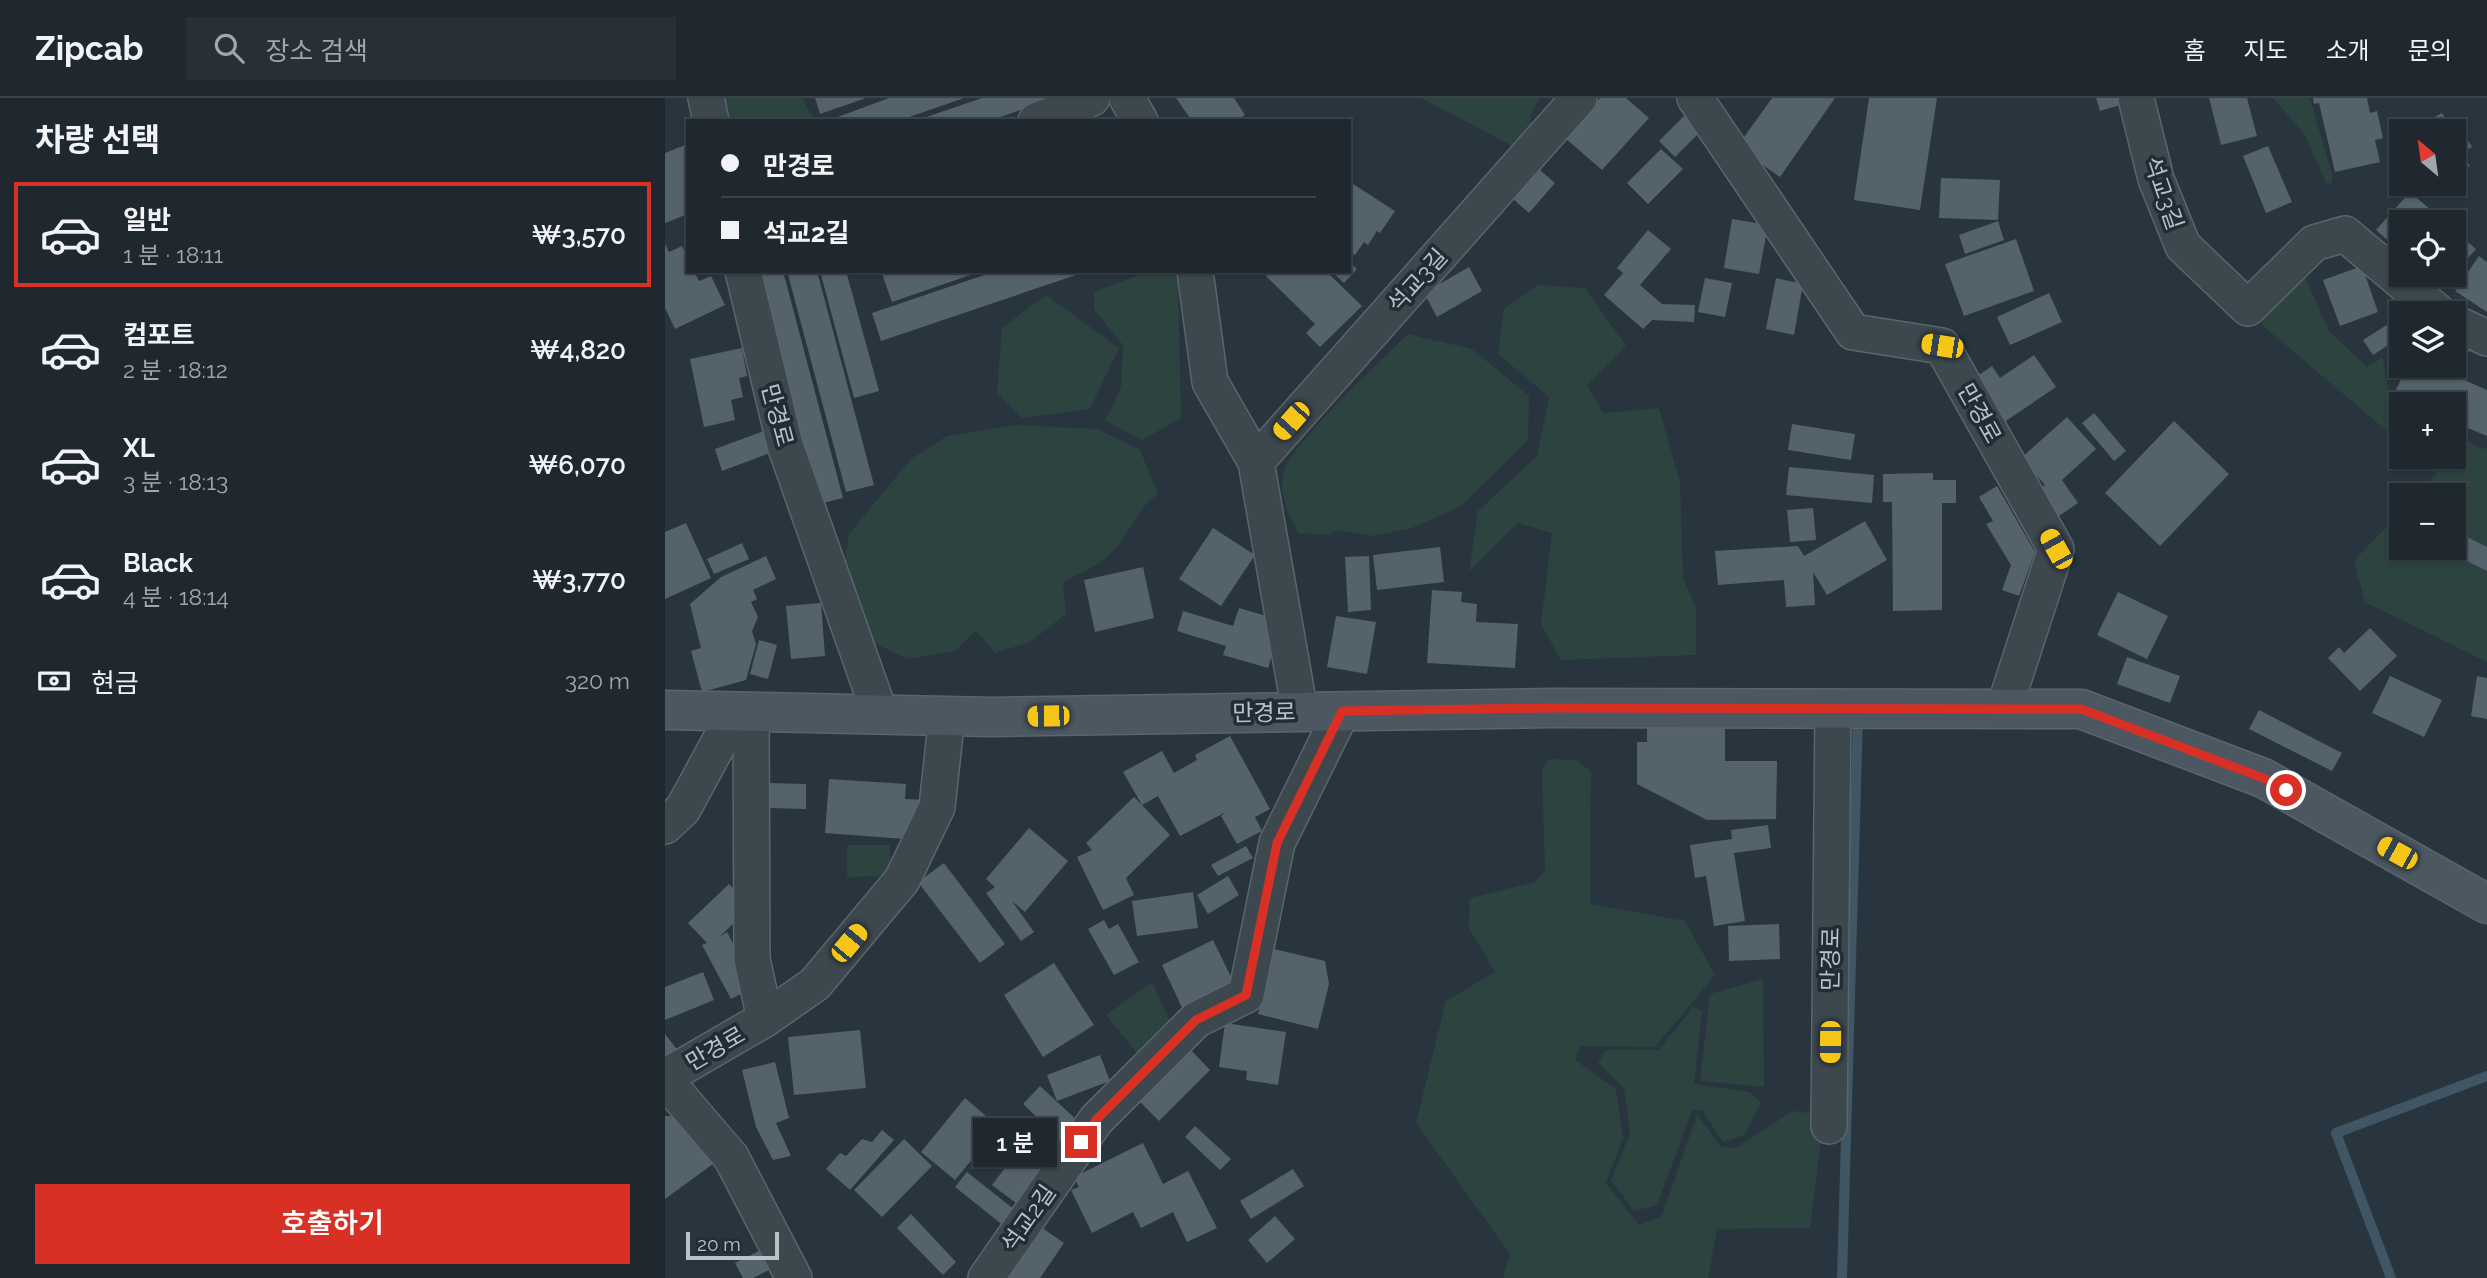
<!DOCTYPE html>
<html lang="ko">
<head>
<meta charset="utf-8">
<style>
  :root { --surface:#1e282e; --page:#263036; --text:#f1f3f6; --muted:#a1a6aa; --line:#3c444a; --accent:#d93025 }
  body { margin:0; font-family:Raleway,"Noto Sans KR",sans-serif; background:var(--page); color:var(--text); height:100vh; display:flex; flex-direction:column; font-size:26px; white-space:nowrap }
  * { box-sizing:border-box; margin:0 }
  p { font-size:23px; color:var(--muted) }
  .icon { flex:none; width:38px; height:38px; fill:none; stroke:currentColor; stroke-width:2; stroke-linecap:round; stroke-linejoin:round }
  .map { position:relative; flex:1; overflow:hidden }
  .details { display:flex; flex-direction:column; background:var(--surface); width:665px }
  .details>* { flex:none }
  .hud { position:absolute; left:21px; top:21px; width:665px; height:154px; border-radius:0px; box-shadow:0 2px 5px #0004,0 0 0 2px var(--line); display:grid; align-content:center; height:154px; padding:0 35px; background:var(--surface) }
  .needle { width:46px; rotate:331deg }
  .fabs { position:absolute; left:1724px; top:21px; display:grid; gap:14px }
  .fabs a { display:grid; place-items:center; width:77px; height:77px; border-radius:0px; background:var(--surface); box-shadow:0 2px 5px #0004,0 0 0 2px var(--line); font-size:35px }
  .scale { position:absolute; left:21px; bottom:18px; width:93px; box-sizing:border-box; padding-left:7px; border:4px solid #b9c2c9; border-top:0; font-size:19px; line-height:24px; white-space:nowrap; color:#b9c2c9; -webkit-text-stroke:5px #212c34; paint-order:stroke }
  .end { position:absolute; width:32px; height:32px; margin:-16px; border:9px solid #d93025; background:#fff; box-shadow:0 0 0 4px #fff }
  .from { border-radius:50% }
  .bubble { position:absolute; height:49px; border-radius:0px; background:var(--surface); box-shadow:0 2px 5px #0004,0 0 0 2px var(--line); font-size:23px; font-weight:600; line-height:49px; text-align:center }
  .car { position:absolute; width:21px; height:42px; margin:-21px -10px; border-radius:9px; box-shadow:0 0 5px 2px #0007; background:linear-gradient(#f5c518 24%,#345 0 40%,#f5c518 0 76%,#345 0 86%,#f5c518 0) }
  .hud b { display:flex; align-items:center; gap:24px; height:66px; font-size:26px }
  .hud b+b { border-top:2px solid var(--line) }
  .hud i { width:18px; height:18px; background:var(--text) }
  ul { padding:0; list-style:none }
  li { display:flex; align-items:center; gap:21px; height:105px; margin:0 14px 10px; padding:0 21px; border:4px solid transparent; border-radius:0px }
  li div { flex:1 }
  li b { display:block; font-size:26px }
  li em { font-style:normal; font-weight:600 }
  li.on { border-color:var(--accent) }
  li>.icon { width:63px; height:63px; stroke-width:1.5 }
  h2 { padding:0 35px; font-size:32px; line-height:84px }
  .pay { display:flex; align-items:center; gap:18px; height:77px; padding:0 35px; font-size:26px }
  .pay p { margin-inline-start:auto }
  .cta { display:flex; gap:14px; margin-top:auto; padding:14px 35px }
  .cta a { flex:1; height:80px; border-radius:0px; background:var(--accent); color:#fff; font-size:28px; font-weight:600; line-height:80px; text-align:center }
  header { display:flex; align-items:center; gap:42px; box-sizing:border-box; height:98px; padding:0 35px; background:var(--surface); border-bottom:2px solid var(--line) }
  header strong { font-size:33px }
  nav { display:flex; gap:38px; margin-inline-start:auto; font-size:24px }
  .search { width:490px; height:63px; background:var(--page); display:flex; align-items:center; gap:18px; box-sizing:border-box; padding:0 24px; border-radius:0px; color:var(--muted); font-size:26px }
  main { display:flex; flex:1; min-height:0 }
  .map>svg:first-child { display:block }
</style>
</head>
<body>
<header>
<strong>Zipcab</strong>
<div class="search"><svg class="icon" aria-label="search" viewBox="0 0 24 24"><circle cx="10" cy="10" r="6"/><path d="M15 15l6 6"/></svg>장소 검색</div>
<nav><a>홈</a><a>지도</a><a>소개</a><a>문의</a></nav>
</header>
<main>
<section class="details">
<h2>차량 선택</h2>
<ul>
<li class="on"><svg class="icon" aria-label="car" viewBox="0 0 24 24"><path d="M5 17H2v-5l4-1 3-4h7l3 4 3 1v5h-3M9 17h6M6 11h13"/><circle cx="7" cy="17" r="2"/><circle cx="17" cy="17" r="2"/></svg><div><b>일반</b><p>1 분 · 18:11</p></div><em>₩3,570</em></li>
<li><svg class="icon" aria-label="car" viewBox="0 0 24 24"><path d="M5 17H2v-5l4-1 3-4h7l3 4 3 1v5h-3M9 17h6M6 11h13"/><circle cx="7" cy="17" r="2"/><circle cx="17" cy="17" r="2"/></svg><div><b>컴포트</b><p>2 분 · 18:12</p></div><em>₩4,820</em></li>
<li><svg class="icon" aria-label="car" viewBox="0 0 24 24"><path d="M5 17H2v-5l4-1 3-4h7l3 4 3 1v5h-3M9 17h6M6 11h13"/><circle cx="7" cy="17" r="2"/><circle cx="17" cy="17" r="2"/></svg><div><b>XL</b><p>3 분 · 18:13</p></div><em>₩6,070</em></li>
<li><svg class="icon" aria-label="car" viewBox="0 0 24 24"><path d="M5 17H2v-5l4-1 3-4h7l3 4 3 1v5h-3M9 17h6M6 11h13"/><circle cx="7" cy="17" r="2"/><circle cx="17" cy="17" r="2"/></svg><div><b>Black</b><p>4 분 · 18:14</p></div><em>₩3,770</em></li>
</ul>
<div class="pay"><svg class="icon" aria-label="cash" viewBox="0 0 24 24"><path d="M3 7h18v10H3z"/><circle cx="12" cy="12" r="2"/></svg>현금<p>320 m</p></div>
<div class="cta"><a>호출하기</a></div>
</section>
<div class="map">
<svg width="1822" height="1180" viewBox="0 0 1822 1180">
  <rect width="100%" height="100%" fill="#28353e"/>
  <g fill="#2d4340">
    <path d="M52,0h85l13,23h-94z"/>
    <path d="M756,0h119l-10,18 4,16 -14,18z"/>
    <path d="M1608,0h37l23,80 -2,6 -5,-1 -21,-48z"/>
    <path d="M1637,172l27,61 38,36 16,-10 6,38 16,9h-4v39l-139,-118 3,-19z"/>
    <path d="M484,173h24l5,4 3,143 -39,22 -37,-19 16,-33 2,-43 -29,-36v-17z"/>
    <path d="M873,187l47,3 41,58 -39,39 16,28 56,-5 21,75 3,96 13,28v48l-135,5 -20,-36 11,-91 -34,-10 -49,48 9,-60 59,-55 12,-59 -51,-43 6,-45z"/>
    <path d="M381,197l73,53 -29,61 -68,9 -25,-25 5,-65z"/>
    <path d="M743,236l64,15 57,47 -1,44 -67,66 -49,22 -39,8 -36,-6 -8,5 -31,-2c-10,-20 -20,-39 -14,-62 7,-27 100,-113 124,-137z"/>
    <path d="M351,327l81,4 43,21 18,44c-23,15 -29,44 -51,63 -12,11 -30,17 -44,25l3,32 -36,28 -35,11 -19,-23 -21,21 -48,8 -39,-19 -25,-66 6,-40 62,-75 36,-23z"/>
    <path d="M1789,335l28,16 5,-1v214l-122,-60 -11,-41 47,-50v37h52v-53h-37l21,-22 -20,-16h36z"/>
    <path d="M884,661l27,1 15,11 -1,133 95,17 30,54 -60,72 -75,-1 -5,14 41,29 7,49 -17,45 33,42 23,-9 35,-102 23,32 16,2 57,-37 31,4 -14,113 -93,1 -9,49h-205l7,-24 -94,-131 30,-122 49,-29 -26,-44 1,-30 65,-16 10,-12 -3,-99z"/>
    <path d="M182,747h43v31l-43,1z"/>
    <path d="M1098,881l1,108 -64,-6 10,-87z"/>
    <path d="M487,884l20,44 -35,27 -31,-38z"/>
    <path d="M1028,909l9,4 -8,73 56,8 11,11 -17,32 -21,7 -21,-32h-10l-35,95 -23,6 -23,-31 19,-46 -6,-46 -26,-25 8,-13h53z"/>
  </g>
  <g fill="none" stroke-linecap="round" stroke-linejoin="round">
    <g stroke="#405665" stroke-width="10">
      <path d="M1177,1180l16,-563"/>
      <path d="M1726,1180l-55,-145 151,-57"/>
    </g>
  </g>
  <g fill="#54626b">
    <path d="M150,0h51l-46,16z"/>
    <path d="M224,0h75l-66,23h-71z"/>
    <path d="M317,0h73l-66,23h-74z"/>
    <path d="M511,0h58l11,17 -9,6h-44z"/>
    <path d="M935,0h26l23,20 -47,52 -37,-32z"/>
    <path d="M1107,0h63l-55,79 -43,-30z"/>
    <path d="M1204,0h68l-17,112 -66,-10z"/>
    <path d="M1431,0h30l1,5 -27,8z"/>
    <path d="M1544,0h38l10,38 -36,9z"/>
    <path d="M1648,0h54l3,15 7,-2 6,27 -8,2 5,22 -45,10 -16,-69 -5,1z"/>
    <path d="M1025,12l16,16 -31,31 -16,-16z"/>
    <path d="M1777,15l11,18h-43z"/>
    <path d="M1788,34l5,8 7,-4 7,11 -10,6 8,13 -17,10z"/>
    <path d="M23,46v70l-23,9v-70z"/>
    <path d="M1603,48l24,56 -26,11 -23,-57z"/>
    <path d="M996,51l22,20 -35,35 -21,-21z"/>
    <path d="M874,71l16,14 -26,30 -16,-14z"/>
    <path d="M1276,80l59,2 -2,40 -59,-2z"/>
    <path d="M688,86l42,27 -15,22 -3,-2 -9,14 -4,-3 -9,13 -6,-3v-62z"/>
    <path d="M1745,94l35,30h-44v30l-25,-22z"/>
    <path d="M1067,121l36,6 -9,49 -35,-6z"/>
    <path d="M1333,123l6,19 -39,14 -6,-19z"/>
    <path d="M983,132l23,19 -31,36 22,19 33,1 -1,17 -42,-2 -9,9 -39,-34 19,-22 -6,-5z"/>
    <path d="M1788,132l23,19 -34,39 -16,-13h27z"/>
    <path d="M1351,141l18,52 -70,25 -19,-52z"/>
    <path d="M0,146l4,8 13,-6 6,13v12h6l5,10 12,-5 14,29 -50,24 -10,-21z"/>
    <path d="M1814,158l8,6v50l-32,-21z"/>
    <path d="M684,164l8,7 -13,14 -13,-12h18z"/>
    <path d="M1697,168l16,46 -38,14 -17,-46z"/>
    <path d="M804,169l13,24 -45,26 -13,-24z"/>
    <path d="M91,173h27l60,227 -28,7z"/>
    <path d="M122,173h30l57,214 -28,7z"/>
    <path d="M155,173h26l33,120 -25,7z"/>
    <path d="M216,173h98v1l-87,30z"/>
    <path d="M331,173l89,1 -204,69 -9,-28z"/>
    <path d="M606,173h55l36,35 -42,41 -14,-14 9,-9 -49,-48z"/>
    <path d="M1040,180l27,5 -7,34 -27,-5z"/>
    <path d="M1111,180l27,6 -9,51 -28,-6z"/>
    <path d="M1384,195l13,29 -52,23 -13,-28z"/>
    <path d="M1736,218v21l-28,18 -10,-15z"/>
    <path d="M1788,236l19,14 -10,13 -9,-6z"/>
    <path d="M77,250l5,28 -8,2 4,19 -12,3 4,20 -31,7 -14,-68z"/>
    <path d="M1369,257l22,32 -53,36 -30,-44 19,-13 8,12z"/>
    <path d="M1742,268l27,10 3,-8 50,22v46l-34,-14v-18h-32l1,-3 -26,-11z"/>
    <path d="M1429,315l32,38 -12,10 -32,-38z"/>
    <path d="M1402,319l29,32 -34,31 16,23 -19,13 -20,-27 6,-4 -24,-27z"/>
    <path d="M1509,323l55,53 -69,72 -55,-53z"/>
    <path d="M1127,326l63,10 -4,26 -63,-10z"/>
    <path d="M99,333l9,21 -51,19 -7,-22z"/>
    <path d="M1124,369l85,8 -2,28 -86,-8z"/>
    <path d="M1268,375v7h23v23h-14v107l-49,1 -1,-109h-9v-28z"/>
    <path d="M1332,388l38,66 -16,44 -17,-6 9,-25 -25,-41 7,-3 -14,-24z"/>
    <path d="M1148,410l3,32 -26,2 -3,-32z"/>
    <path d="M1200,423l22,39 -60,35 -14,-23 2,33 -29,2 -2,-27 -66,5 -3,-34 83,-5 6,10z"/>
    <path d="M21,425l25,55 -46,21v-67z"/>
    <path d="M548,430l42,27 -34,51 -42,-27z"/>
    <path d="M1788,432l34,17v24l-46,-23h12z"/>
    <path d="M77,445l7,16 -35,15 -7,-15z"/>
    <path d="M775,449l4,35 -67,8 -4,-35z"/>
    <path d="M101,458l10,23 -23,11 4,9 -6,3 7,15 -6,14 4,13 -10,36 -44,12 -11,-41 10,-3 -11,-44 31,-27z"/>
    <path d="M704,458l2,54 -23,2 -3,-55z"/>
    <path d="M478,469l11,51 -59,14 -11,-52z"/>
    <path d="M767,492l30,2 -1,10 16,2 -1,18 42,2 -3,44 -88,-5z"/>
    <path d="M1453,494l50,24 -21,43 -50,-24z"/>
    <path d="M156,505l4,53 -34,3 -5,-53z"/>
    <path d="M574,510l44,13 -15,47 -45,-13 3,-9 -49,-15 6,-20 50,15z"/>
    <path d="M671,518l40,6 -9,52 -40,-7z"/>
    <path d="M1705,530l27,28 -37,35 -32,-33 11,-11 5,6z"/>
    <path d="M94,542l18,5 -9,34 -18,-5z"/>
    <path d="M1462,559l53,19 -10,27 -53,-19z"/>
    <path d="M1725,578l52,24 -18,37 -52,-24z"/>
    <path d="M1812,578l10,2v41l-16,-3z"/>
    <path d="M1594,612l83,43 -10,18 -83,-42z"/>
    <path d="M982,630h78v33h52l-1,58 -69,1 -70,-36v-42h10z"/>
    <path d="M565,638l40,73 -15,8 7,14 -25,13 -16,-28 5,-4 -46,24 -22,-40 -16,9 28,30 -44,43 8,17 -31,15 -26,-53 15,-7 -6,-7 48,-46 8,8 -19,-33 39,-21 12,22 23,-13 -2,-5z"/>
    <path d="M164,681l77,5 -1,15 20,1 -2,32 -18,-1v8l-80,-6z"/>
    <path d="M103,685l38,1v25l-39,-1z"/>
    <path d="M1103,727l3,23 -37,5 11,68 -31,5 -8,-50 -11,2 -5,-33 42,-6 -1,-9z"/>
    <path d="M364,730l39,33 -43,51 -13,-11 22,31 -13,9 -35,-48 9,-6 -9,-8z"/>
    <path d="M581,748l7,12 -35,18 -7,-11z"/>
    <path d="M279,765l61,81 -25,19 -62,-81z"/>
    <path d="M563,778l11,19 -31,19 -11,-19z"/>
    <path d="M64,786l22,23 -32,30 8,-5 29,54 -25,13 -29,-54 5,-2 -19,-20z"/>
    <path d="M528,794l5,36 -61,8 -5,-35z"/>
    <path d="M439,822l5,9 9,-5 21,38 -25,13 -26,-46z"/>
    <path d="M1114,826l1,35 -51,2 -1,-35z"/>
    <path d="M548,842l24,49 -52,25 -23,-49z"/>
    <path d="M609,851l51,12 4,23 -11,45 -60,-15z"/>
    <path d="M389,865l40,62 -51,32 -39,-62z"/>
    <path d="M38,874l11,28 -49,20v-33z"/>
    <path d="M560,925l61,9 -8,53 -32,-5 1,-9 -28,-4z"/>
    <path d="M195,932l6,58 -72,7 -6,-58z"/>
    <path d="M0,936l14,18 -14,11z"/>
    <path d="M524,950l21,22 -51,51 -22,-22z"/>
    <path d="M435,957l10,26 -53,20 -10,-26z"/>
    <path d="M110,964l14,56 -13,5 15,33 -18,4 -17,-33 -14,-57z"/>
    <path d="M375,988l40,37 -17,19 -40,-38z"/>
    <path d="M300,1000l34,29 -44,53 -34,-28z"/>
    <path d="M0,1018h20l32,45 -52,38z"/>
    <path d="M530,1028l36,33 -11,11 -35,-33z"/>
    <path d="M217,1032l12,10 -44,50 -24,-21 14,-16 6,3 16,-17 10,3z"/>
    <path d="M367,1034l32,24 -40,53 -32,-24z"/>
    <path d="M239,1041l28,27 -50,51 -28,-27z"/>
    <path d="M478,1045l20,41 25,-13 29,57 -30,14 -14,-30 -32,16 -8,-16 -41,21 -21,-43 8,-3 -5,-10z"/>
    <path d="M628,1071l11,17 -53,33 -11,-18z"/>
    <path d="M302,1074l54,43 -12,15 -54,-43z"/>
    <path d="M246,1116l45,48 -13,13 -46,-47z"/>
    <path d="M610,1118l20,23 -28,24 -19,-23z"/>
    <path d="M370,1125l29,20 -24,35h-36z"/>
    <path d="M100,1150l10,19 -22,11h-10l-8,-15z"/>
  </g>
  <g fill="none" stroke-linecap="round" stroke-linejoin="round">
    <defs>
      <g id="street">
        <path d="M41,0l5,23"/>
        <path d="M462,0l13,23"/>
        <path d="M1030,0l158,234 89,14 114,203 -52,160"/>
        <path d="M1471,0l20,81 27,67 65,62 66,-65 31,-9 94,79"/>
        <path d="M371,23l56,-23"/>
        <path d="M78,173l42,174 95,269"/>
        <path d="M530,173l15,111 46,80"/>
        <path d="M1788,224l34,16"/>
        <path d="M86,614l1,247 13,60"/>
        <path d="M635,614l-44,-250 323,-364"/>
        <path d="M0,728l18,-17 53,-98"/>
        <path d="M0,979l100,-58 50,-35 87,-104 35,-73 10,-92"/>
        <path d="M0,982l66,77 63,121"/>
        <path d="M1164,1028l4,-418"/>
        <path d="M321,1180l110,-158 100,-100 50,-25 31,-152 65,-132"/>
      </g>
      <path id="secondary" d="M0,612l327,7 559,-9 530,1 182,69 224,126"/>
    </defs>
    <use href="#street" stroke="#5a656c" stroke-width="38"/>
    <use href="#secondary" stroke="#5a656c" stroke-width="41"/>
    <use href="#street" stroke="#3c474e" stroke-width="35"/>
    <use href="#secondary" stroke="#4b5761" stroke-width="38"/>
  </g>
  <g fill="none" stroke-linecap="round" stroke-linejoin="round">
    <path stroke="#d93025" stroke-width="9" d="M416,1044l15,-22 100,-100 50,-25 31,-152 65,-132 209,-3 530,1 182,69 23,12"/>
  </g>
  <g text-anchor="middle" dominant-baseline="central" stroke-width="7" stroke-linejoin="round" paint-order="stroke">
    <g font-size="23" fill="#b9c2c9" stroke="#212c34">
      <text transform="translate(1499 95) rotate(71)">석교3길</text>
      <text transform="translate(752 182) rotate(-48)">석교3길</text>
      <text transform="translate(1315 315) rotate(61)">만경로</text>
      <text transform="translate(113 317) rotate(75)">만경로</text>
      <text transform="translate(599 614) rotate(-1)">만경로</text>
      <text transform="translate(1165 861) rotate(-89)">만경로</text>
      <text transform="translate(50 950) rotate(-30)">만경로</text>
      <text transform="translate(363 1120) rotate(-55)">석교2길</text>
    </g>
  </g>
</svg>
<div class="fabs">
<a><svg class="needle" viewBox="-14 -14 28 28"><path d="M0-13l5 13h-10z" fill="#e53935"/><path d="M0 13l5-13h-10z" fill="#a1a6aa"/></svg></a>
<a><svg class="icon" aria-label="locate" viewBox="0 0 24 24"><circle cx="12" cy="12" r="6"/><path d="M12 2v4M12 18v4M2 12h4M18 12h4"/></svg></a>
<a><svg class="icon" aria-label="layers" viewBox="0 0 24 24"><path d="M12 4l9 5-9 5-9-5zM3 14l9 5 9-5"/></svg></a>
<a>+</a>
<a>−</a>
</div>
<div class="scale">20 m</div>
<i class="end from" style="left:1621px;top:692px"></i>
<i class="end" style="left:416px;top:1044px"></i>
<div class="bubble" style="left:308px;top:1020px;width:84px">1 분</div>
<i class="car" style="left:1277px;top:248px;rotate:279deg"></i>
<i class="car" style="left:626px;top:323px;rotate:222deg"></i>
<i class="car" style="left:1391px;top:451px;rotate:331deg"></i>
<i class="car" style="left:383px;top:618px;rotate:269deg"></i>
<i class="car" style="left:1732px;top:755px;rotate:299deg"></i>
<i class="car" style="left:184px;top:845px;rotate:40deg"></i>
<i class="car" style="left:1165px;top:944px;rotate:181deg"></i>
<div class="hud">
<b><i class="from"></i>만경로</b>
<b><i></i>석교2길</b>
</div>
</div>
</main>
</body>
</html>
